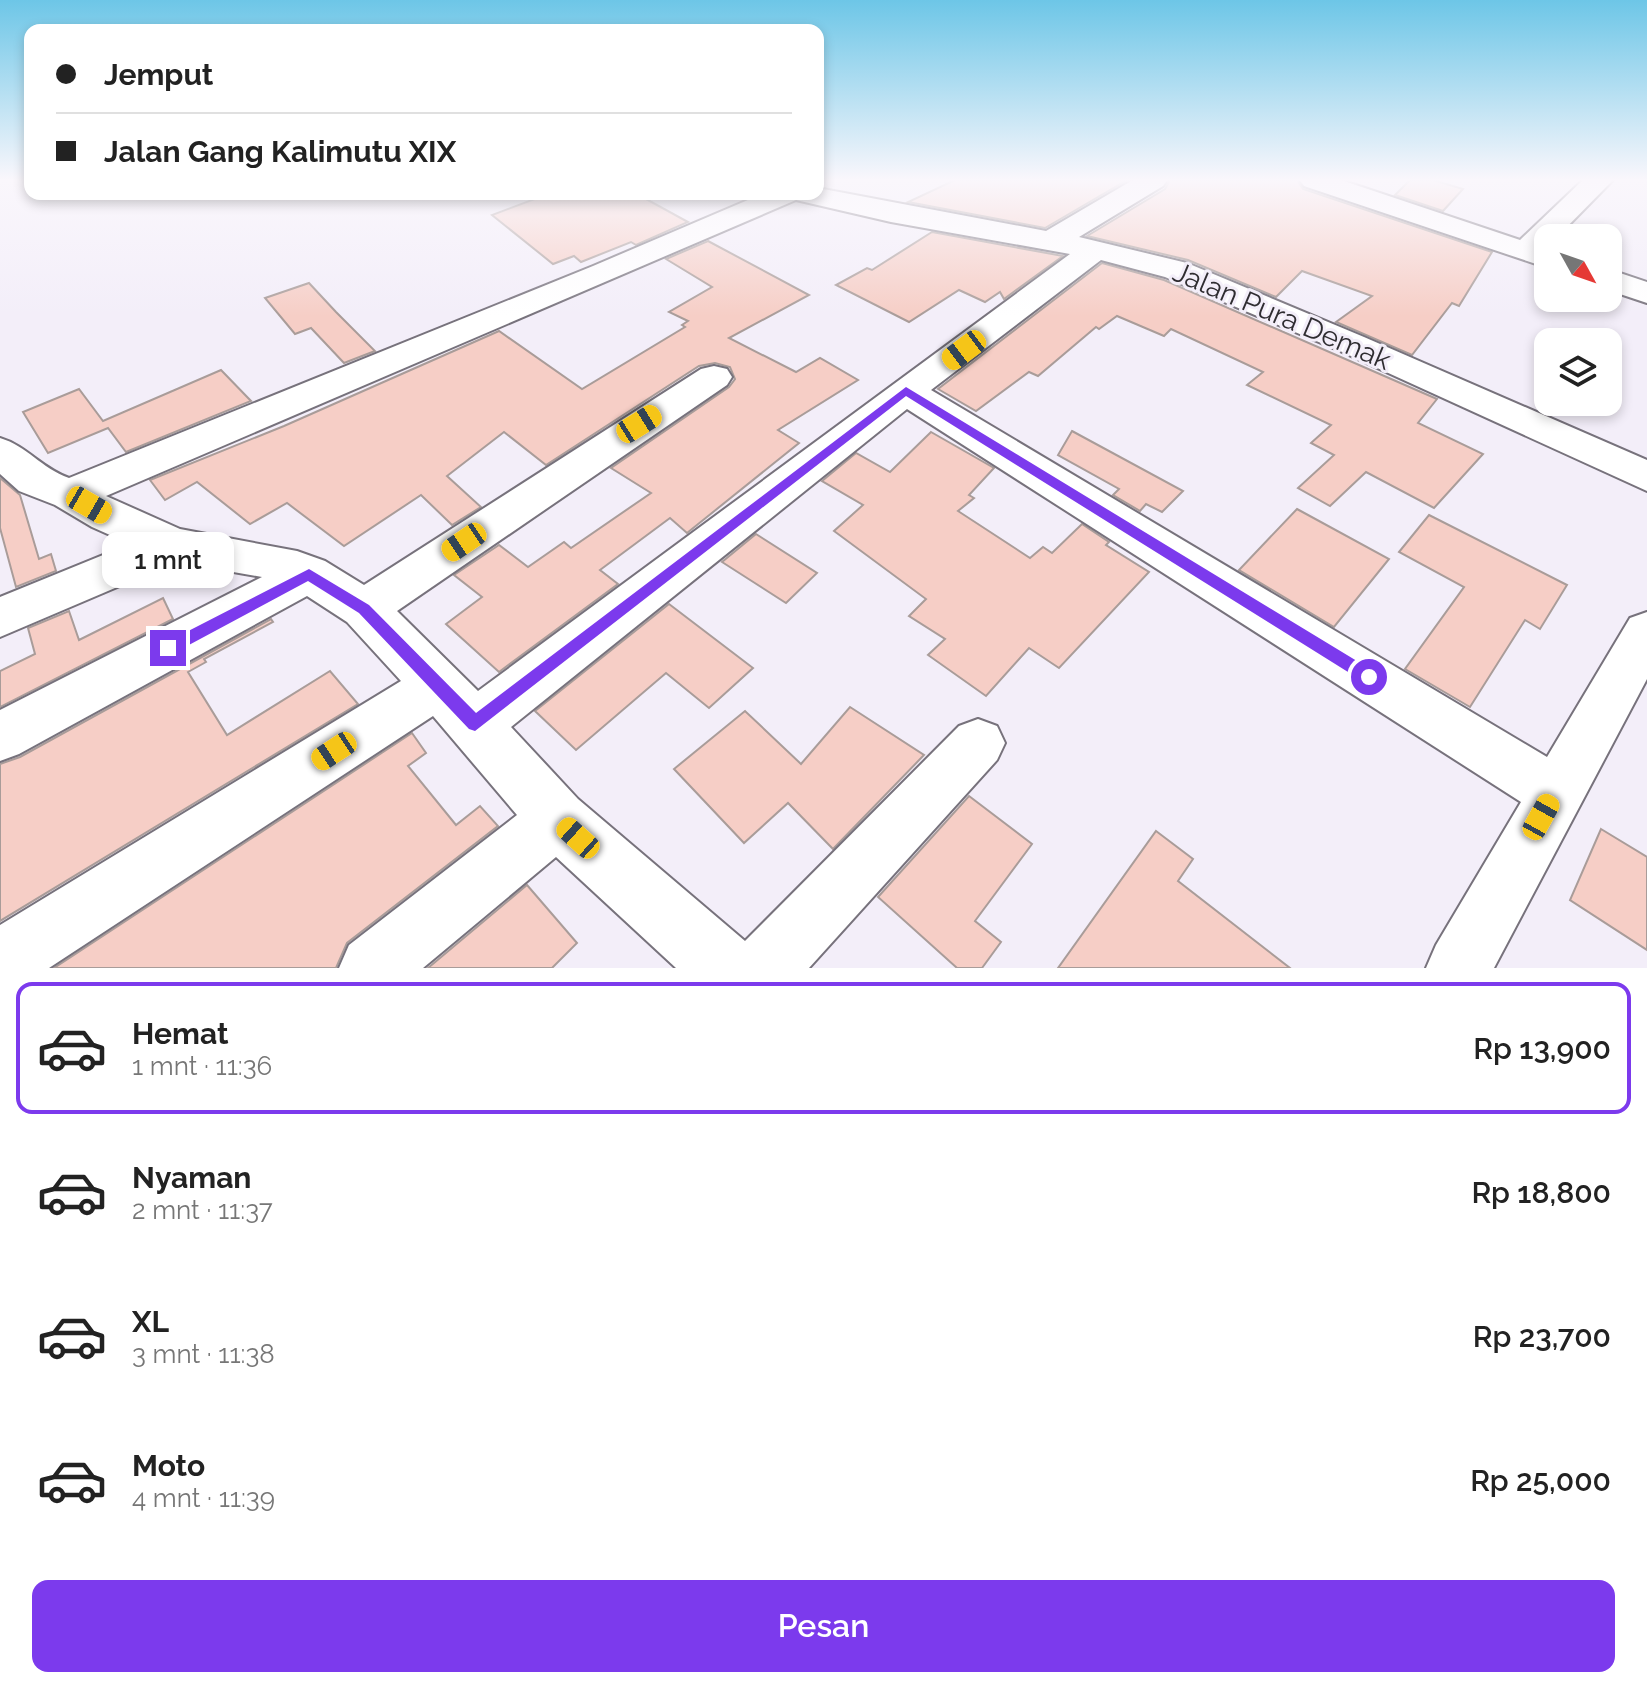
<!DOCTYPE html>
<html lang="id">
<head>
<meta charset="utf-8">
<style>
  :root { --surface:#fff; --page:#f6f6f6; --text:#222; --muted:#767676; --line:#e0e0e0; --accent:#7c3aed }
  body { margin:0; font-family:Raleway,sans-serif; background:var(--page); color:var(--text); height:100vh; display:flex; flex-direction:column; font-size:30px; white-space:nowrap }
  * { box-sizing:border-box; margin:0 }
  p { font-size:26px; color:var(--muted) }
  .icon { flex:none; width:44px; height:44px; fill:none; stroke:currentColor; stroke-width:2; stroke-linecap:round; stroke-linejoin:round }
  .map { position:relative; height:968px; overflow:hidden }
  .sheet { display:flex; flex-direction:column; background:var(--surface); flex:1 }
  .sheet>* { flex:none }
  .hud { position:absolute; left:24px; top:24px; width:800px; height:176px; border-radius:16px; box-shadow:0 4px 12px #0003; display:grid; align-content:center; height:176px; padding:0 32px; background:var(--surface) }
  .needle { width:52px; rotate:130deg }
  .buttons { position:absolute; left:1534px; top:224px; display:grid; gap:16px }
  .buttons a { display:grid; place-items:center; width:88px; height:88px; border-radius:16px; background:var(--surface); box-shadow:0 4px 12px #0003; font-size:40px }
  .end { position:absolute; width:36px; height:36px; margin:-18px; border:10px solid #7c3aed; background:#fff; box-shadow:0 0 0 4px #fff }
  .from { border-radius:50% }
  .bubble { position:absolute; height:56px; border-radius:16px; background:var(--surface); box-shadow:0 4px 12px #0003; font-size:26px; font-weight:600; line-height:56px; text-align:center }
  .car { position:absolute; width:24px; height:48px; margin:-24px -12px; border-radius:10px; box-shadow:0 0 6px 2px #0007; background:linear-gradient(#f5c518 24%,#345 0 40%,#f5c518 0 76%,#345 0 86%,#f5c518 0) }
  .hud b { display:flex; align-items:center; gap:28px; height:76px; font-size:30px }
  .hud b+b { border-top:2px solid var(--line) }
  .hud i { width:20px; height:20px; background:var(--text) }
  ul { padding:14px 0 0; list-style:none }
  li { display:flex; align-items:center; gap:24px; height:132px; margin:0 16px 12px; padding:0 16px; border:4px solid transparent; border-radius:16px }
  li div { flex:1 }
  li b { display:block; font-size:30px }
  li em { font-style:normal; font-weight:600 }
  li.on { border-color:var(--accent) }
  li>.icon { width:72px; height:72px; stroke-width:1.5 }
  .cta { display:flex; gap:16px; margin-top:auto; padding:16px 32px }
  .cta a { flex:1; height:92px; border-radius:16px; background:var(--accent); color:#fff; font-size:32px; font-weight:600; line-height:92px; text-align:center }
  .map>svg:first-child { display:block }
</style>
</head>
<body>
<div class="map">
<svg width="1647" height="968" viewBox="0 0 1647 968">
  <rect width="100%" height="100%" fill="#f3eef9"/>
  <g fill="#f6cec6" stroke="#a99c99" stroke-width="2">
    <path d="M955,180h172l-82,48 -137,-26z"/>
    <path d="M1170,180h127l6,9 189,63 -33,54 -7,-3 -40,52 -76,-33 36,-26 -70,-25 -26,26 -88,-37 -101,-24 78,-47z"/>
    <path d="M1410,180h23l30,9 -20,22 -48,-16z"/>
    <path d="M548,194h89l51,28 -52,23 -5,-3 -50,20 -7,-6 -21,8 -61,-49z"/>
    <path d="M932,232l131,24 -59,43 -4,-7 -15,10 -26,-12 -50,32 -73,-37 31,-17 5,2z"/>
    <path d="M708,241l101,54 -80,43 67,34 24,-14 38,22 -80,50 21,13 -112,90 -17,-15 -70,52 18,14 -119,88 -53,-48 36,-27 -28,-22 45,-30 29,22 36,-25 7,6 80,-55 -40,-25 118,-81 6,-8 -5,-12 -15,-4 -16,3 -153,99 -42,-33 -57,44 34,31 -29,18 -31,-30 -77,51 -57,-43 -37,21 -53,-42 -32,18 -15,-20 134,-54 215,-95 83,58 103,-62 -3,-2 6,-4 -19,-9 43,-25 -46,-28z"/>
    <path d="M1102,263l62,17 273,119 -19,24 65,31 -49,54 -68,-36 -36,34 -32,-18 36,-33 -23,-12 20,-18 -84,-40 16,-13 -92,-43 -7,7 -47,-20 -18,13 -3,-2 -58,49 -9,-4 -53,39 -38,-22z"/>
    <path d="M309,283l27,29 39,39 -31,12 -33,-35 -16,6 -30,-36z"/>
    <path d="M221,370l30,31 -125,51 -18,-24 -60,25 -25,-41 56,-23 24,32z"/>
    <path d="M1072,431l111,60 -21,21 -16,-8 -6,7 -27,-16 6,-6 -61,-34z"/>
    <path d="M931,432l63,36 -25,27 5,3 -16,13 72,47 13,-11 9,6 30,-29 27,18 -3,3 43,27 -90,96 -30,-20 -43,48 -58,-41 17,-16 -36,-23 17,-17 -92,-68 29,-26 -41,-24 34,-28 34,19z"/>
    <path d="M0,478l20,17 19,64 12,-5 5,17 -40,16 -16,-59z"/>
    <path d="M1297,509l92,50 -55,68 -95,-57z"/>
    <path d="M1429,515l138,70 -27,44 -15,-9 -55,87 -65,-38 59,-82 -65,-35z"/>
    <path d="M756,534l61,39 -31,30 -64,-41z"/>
    <path d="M163,598l10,21 -173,88v-36l35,-17 -7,-26 41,-17 10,29z"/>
    <path d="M669,604l84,64 -44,40 -43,-35 -90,77 -41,-39z"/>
    <path d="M271,619l2,3 -69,37 2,3 -18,10 39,63 103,-64 28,33 -358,217v-157l20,-7z"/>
    <path d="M850,707l74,48 -91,94 -45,-46 -44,40 -70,-74 71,-58 56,53z"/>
    <path d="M412,733l14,20 -18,13 48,59 24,-19 18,20 -151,117 -11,25h-282z"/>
    <path d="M969,796l63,48 -57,77 26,21 -19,26h-25l-79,-71z"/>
    <path d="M1601,829l46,28v93l-77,-50z"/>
    <path d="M1156,831l37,28 -15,22 112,87h-232z"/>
    <path d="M527,885l50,58 -25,25h-124z"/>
  </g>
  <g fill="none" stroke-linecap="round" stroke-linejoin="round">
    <defs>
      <g id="minor">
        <path d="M1133,180h34l-4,6 -84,51 108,26 177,74 283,123v31l-307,-140 -175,-74 -64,-17 -170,130 616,367 83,-139 17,-6v67l-153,289h-68l10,-23 85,-143 -614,-393 -396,318 67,72 167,142 214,-215 19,-7 19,7 8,17 -8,17 -188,208h-133l-120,-111 -133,111h-84l10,-23 168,-130 -84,-99 -384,252h-49v-43l401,-244 -54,-59 -40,-26 -288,158 -19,7v-51l262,-133 -86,-15 -176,75v-40l130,-53 -38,-17 -37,-22 -36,-14 -19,-17v-36c27,8 41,30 69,40l524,-212 169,-72h56v-6l228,43zM796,200l95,22 179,32 -592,437 -81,-80 330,-226 5,-8 -5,-8 -13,-3 -13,3 -337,216 -39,-24 -28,-10 -117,-22 -74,-33z"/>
        <path d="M1300,180h41l179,60 63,-60h30l-57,58h-8v30l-244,-82z"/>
        <path d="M1608,269l39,13v21l-39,-13z"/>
      </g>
    </defs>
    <use href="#minor" stroke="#77727c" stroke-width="4"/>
    <use href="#minor" fill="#fff" fill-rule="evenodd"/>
  </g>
  <linearGradient id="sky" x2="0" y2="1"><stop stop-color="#6dc6e7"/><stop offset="0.57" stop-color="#faf7fc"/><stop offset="1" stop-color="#faf7fc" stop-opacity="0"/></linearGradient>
  <rect width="1647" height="316" fill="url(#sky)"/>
  <path fill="#7c3aed" d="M906,387l469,285v10h-11l-458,-286 -431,335 -6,-2 -110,-116 -51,-32 -134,72 -6,2 -7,-7 2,-4 146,-75 60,36 107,108z"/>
  <g text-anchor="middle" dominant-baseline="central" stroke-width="6" stroke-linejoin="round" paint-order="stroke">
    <g font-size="28" fill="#2f2d31" stroke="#f3eef9">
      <text transform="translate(1282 316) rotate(23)">Jalan Pura Demak</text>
    </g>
  </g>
</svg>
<div class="buttons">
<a><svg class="needle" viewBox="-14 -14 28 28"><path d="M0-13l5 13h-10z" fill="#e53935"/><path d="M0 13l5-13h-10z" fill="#767676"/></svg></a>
<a><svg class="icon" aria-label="layers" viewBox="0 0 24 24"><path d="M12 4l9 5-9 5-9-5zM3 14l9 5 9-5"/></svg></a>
</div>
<i class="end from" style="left:1369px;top:677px"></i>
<i class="end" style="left:168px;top:648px"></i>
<div class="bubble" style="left:102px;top:532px;width:132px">1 mnt</div>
<i class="car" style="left:964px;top:350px;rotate:233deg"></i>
<i class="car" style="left:639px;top:424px;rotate:58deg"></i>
<i class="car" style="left:89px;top:505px;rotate:120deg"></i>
<i class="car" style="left:464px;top:542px;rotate:236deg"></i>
<i class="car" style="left:334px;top:751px;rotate:237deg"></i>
<i class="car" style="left:1541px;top:817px;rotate:29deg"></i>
<i class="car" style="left:578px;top:838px;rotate:312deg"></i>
<div class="hud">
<b><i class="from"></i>Jemput</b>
<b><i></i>Jalan Gang Kalimutu XIX</b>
</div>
</div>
<section class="sheet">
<ul>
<li class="on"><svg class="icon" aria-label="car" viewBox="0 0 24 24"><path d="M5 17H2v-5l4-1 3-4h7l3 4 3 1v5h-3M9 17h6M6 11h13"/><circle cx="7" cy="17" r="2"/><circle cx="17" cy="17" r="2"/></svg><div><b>Hemat</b><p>1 mnt · 11:36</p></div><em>Rp 13,900</em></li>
<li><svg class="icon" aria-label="car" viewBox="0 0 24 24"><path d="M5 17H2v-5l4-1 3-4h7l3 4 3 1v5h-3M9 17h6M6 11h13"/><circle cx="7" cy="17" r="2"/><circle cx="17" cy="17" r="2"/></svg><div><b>Nyaman</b><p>2 mnt · 11:37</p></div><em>Rp 18,800</em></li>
<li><svg class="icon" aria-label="car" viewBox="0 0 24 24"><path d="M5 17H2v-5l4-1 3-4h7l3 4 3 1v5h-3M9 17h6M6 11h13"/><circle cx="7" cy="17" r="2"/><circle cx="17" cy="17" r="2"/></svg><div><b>XL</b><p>3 mnt · 11:38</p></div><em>Rp 23,700</em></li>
<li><svg class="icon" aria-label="car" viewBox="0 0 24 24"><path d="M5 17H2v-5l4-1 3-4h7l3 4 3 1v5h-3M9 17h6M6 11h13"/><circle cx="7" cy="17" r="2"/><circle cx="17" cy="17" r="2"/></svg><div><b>Moto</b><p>4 mnt · 11:39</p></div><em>Rp 25,000</em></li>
</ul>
<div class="cta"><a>Pesan</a></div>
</section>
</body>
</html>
